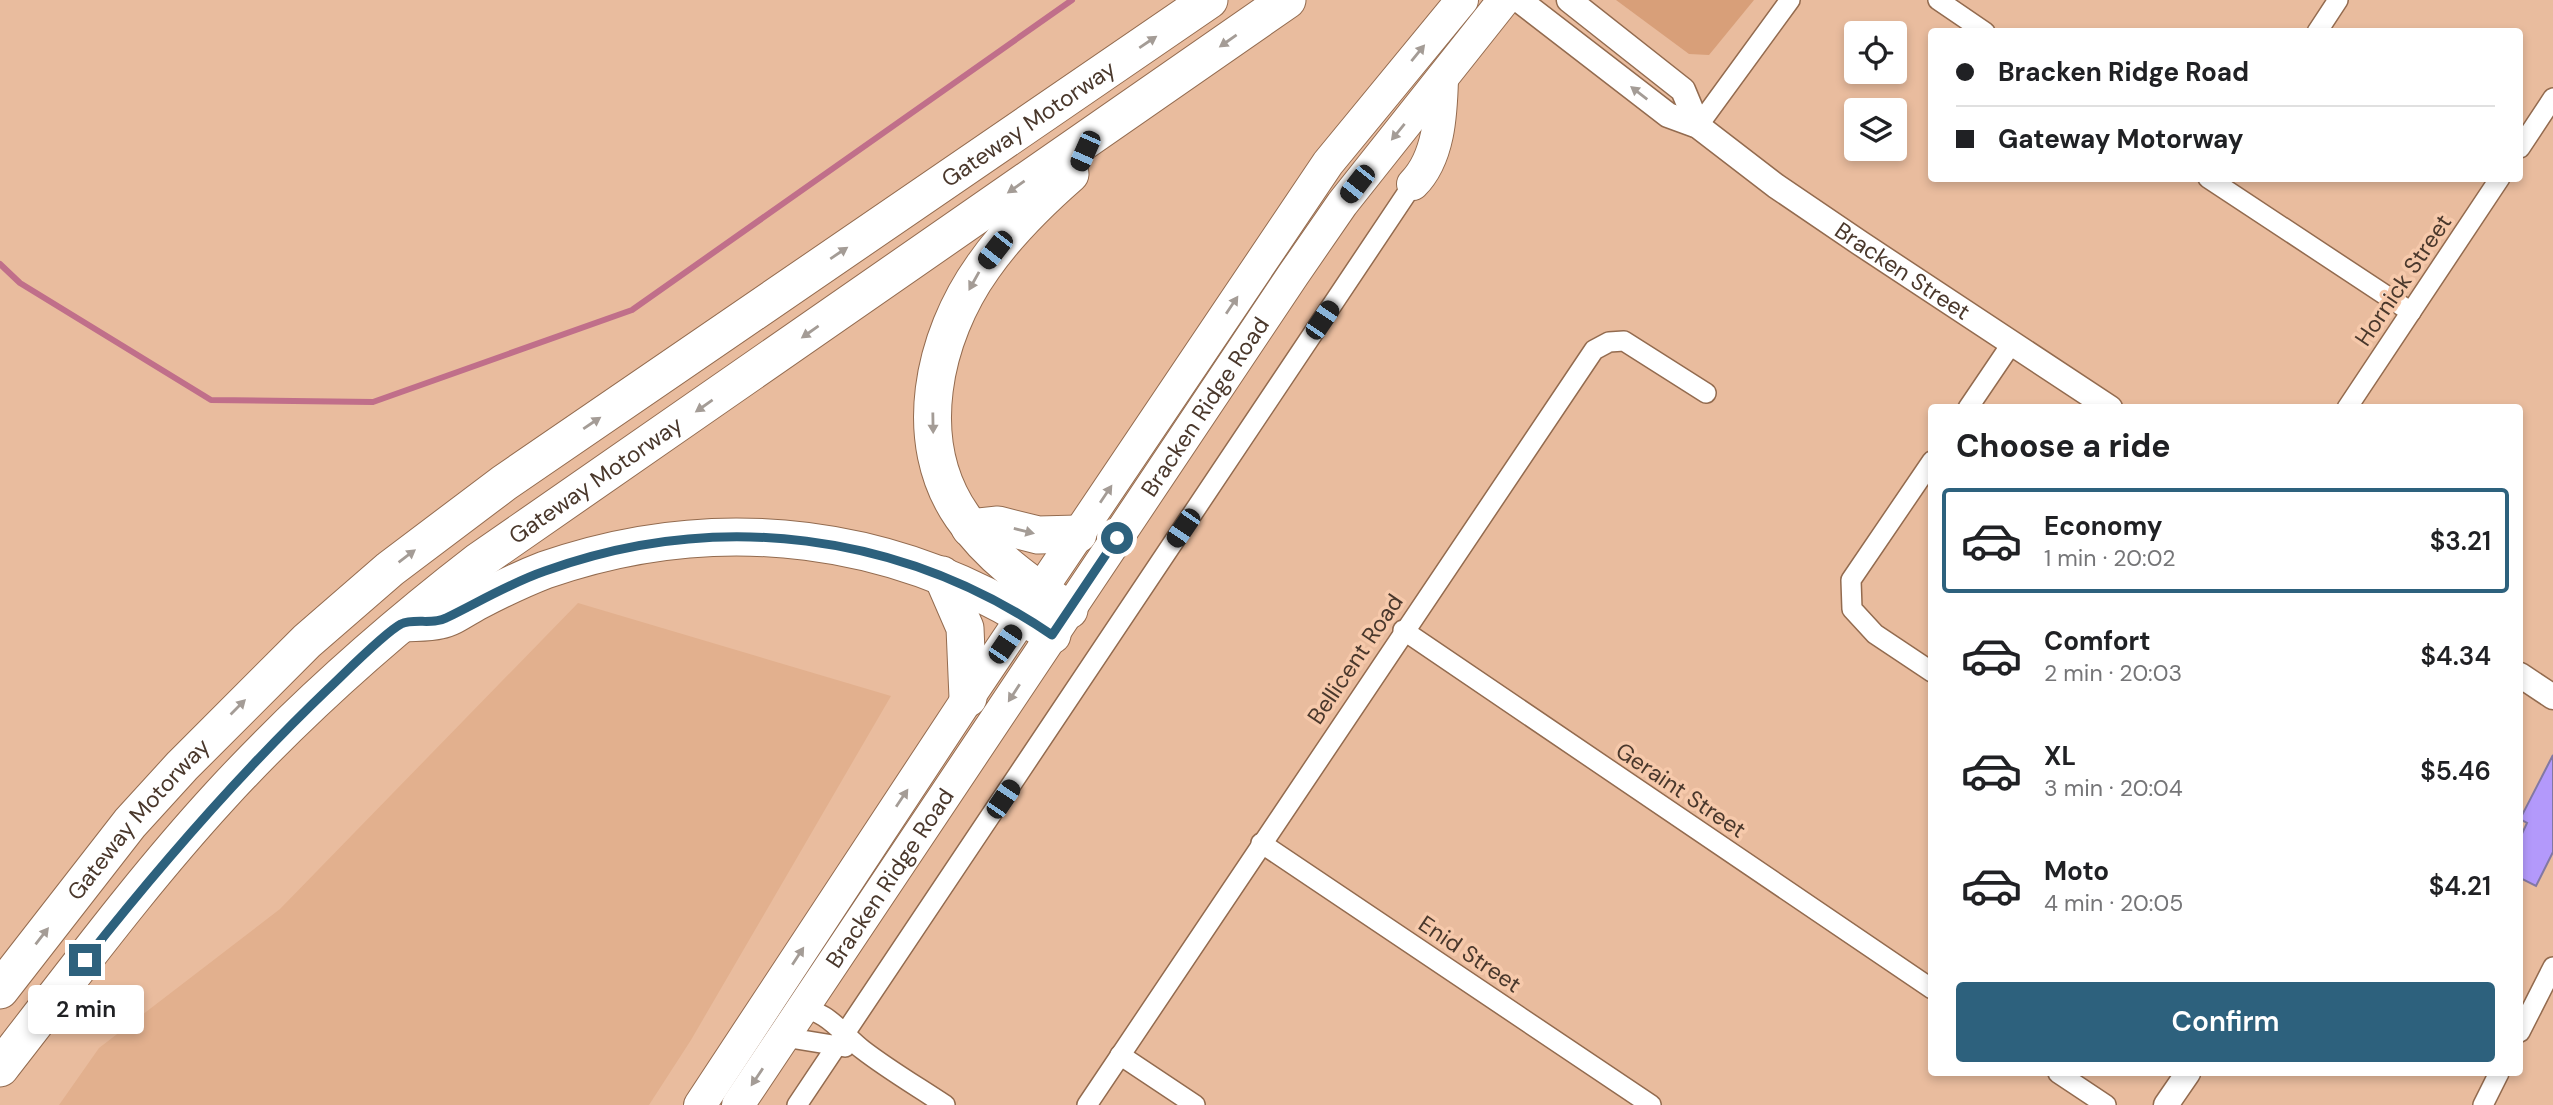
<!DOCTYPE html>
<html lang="en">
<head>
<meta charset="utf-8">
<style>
  :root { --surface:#fff; --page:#f6f6f6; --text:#202124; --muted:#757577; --line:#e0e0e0; --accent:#2d617d }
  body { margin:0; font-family:"DM Sans",sans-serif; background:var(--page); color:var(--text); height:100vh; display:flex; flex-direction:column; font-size:26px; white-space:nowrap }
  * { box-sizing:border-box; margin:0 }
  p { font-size:23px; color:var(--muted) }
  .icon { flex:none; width:38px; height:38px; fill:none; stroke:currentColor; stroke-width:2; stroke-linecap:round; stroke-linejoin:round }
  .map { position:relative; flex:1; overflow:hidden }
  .drawer { position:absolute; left:1928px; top:404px; width:595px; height:672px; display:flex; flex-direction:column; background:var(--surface); border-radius:7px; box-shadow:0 4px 10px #0003 }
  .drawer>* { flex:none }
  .banner { position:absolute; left:1928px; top:28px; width:595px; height:154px; border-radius:7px; box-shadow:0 4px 10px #0003; display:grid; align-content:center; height:154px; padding:0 28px; background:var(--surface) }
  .fabs { position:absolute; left:1844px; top:21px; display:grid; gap:14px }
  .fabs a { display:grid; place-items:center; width:63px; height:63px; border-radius:7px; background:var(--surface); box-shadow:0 4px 10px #0003; font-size:35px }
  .end { position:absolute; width:32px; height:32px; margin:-16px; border:9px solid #2d617d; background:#fff; box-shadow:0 0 0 4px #fff }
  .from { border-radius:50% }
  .bubble { position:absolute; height:49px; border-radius:7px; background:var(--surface); box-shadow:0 4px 10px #0003; font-size:23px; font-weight:600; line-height:49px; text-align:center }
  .car { position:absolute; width:21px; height:42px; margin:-21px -10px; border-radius:9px; box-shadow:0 0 5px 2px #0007; background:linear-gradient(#222 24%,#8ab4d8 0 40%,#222 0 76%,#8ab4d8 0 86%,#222 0) }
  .banner b { display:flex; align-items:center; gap:24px; height:66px; font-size:26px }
  .banner b+b { border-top:2px solid var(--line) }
  .banner i { width:18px; height:18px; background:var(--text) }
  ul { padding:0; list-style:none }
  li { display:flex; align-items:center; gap:21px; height:105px; margin:0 14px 10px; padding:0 14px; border:4px solid transparent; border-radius:7px }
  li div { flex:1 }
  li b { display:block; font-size:26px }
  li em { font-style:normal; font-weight:600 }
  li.on { border-color:var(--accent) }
  li>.icon { width:63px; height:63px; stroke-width:1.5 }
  h2 { padding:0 28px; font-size:32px; line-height:84px }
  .button { display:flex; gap:14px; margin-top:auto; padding:14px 28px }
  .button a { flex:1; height:80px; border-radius:7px; background:var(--accent); color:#fff; font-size:28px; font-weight:600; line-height:80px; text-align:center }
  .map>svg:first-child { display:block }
</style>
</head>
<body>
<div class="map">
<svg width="2553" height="1105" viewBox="0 0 2553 1105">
  <rect width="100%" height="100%" fill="#e9bc9e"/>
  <path fill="#e2b08e" d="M578,603l313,93 -200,344 -42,65h-590l40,-57 181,-139z"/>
  <path fill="#d89f79" d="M1616,0h138l-45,55 -20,-1z"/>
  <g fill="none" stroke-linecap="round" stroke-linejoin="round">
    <path stroke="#c06f8a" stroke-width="6" d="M0,264l20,19 191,117 162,2 259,-92 440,-310"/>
  </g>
  <path fill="#b399fb" stroke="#8278a3" stroke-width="2" d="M2553,755v97l-17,34 -16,-8v-40l7,-15 -7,-4z"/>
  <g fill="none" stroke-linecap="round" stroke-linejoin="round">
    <defs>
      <g id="minor">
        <path d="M1938,0l47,32"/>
        <path d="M2317,32l21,-32"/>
        <path d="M1698,126l92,-126"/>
        <path d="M2520,148l33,-50"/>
        <path d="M2208,178l203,134"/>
        <path d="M1968,408l44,-65"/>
        <path d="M2347,408l153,-230"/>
        <path d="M1932,461l-81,119 1,29 23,25 57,38"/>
        <path d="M1403,630l529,359"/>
        <path d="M1261,843l390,262"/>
        <path d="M795,1009c30,-3 48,26 68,41 26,20 55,37 82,55"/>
        <path d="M2520,1032l33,-65"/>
        <path d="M784,1037l61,10"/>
        <path d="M1120,1055l75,50"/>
        <path d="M2058,1073l48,32"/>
        <path d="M797,1105l616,-921"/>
        <path d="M1087,1105l507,-755 15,-8 15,-1 82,52"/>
        <path d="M2483,1105l16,-32"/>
      </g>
      <g id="tertiary">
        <path id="s1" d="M1519,0l149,115 30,11 78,60 84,57 250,165"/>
        <path d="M1569,0l114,90 15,36"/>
        <path d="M2520,675l33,22"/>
        <path d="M2166,1105l22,-32"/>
      </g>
      <g id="primary">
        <path d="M1413,184c26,-26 28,-70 29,-105"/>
        <path d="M700,1105l268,-407 360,-535 134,-163"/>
        <path id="s2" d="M738,1105l555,-830 49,-71 162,-204"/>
      </g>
      <g id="motorway">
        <path d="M970,528l28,-3 40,10 40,-1"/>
        <path d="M942,575l23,53 3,70"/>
        <path d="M1069,610c-40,-26 -80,-54 -107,-94 -52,-75 -29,-179 21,-249 25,-36 55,-65 87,-93"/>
        <path d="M403,623c12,-1 25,0 37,-3 12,-2 26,-13 38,-19 21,-11 44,-22 67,-31 173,-60 356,-38 507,65"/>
        <path id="s3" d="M0,990l130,-167 52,-57 125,-125 83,-72 114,-86 705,-483"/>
        <path id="s4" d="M0,1068c72,-92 141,-186 220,-272 79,-86 167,-164 259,-235l808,-561"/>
      </g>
    </defs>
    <use href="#minor" stroke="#936b4f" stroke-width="22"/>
    <use href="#tertiary" stroke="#936b4f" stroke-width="27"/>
    <use href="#primary" stroke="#936b4f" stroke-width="34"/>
    <use href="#motorway" stroke="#936b4f" stroke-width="39"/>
    <use href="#minor" stroke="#fff" stroke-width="19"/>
    <use href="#tertiary" stroke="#fff" stroke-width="24"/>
    <use href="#primary" stroke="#fff" stroke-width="32"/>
    <use href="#motorway" stroke="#fff" stroke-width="37"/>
  </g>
  <defs><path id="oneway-solid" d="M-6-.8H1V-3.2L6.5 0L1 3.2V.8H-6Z" transform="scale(1.75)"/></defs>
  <g fill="#a49c96">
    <use href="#oneway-solid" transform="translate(1228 41) rotate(145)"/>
    <use href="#oneway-solid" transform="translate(1148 42) rotate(-34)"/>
    <use href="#oneway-solid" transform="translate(1418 53) rotate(-51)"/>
    <use href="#oneway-solid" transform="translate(1639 93) rotate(-142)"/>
    <use href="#oneway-solid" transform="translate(1398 132) rotate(129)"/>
    <use href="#oneway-solid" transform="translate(1016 187) rotate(145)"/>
    <use href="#oneway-solid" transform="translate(839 253) rotate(-34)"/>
    <use href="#oneway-solid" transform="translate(974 281) rotate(119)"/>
    <use href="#oneway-solid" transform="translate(1232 305) rotate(-56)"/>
    <use href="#oneway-solid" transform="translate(810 332) rotate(145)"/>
    <use href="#oneway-solid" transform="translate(704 406) rotate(145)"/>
    <use href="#oneway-solid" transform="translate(592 423) rotate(-34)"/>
    <use href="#oneway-solid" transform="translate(933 423) rotate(89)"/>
    <use href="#oneway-solid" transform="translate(1106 494) rotate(-56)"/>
    <use href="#oneway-solid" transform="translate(1024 531) rotate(14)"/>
    <use href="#oneway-solid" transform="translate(407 556) rotate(-37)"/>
    <use href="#oneway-solid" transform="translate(1014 693) rotate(123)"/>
    <use href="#oneway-solid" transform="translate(238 707) rotate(-45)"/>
    <use href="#oneway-solid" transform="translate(902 798) rotate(-56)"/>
    <use href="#oneway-solid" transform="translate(42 936) rotate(-52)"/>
    <use href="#oneway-solid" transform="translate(798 956) rotate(-57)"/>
    <use href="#oneway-solid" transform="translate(757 1077) rotate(124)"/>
  </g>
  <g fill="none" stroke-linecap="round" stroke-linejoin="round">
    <path stroke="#2d617d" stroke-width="9" d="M85,960c76,-96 154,-186 243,-271 15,-14 56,-56 73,-65 13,-6 32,1 45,-6 33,-16 64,-35 99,-47 172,-62 356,-39 507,64l65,-97"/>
  </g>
  <g text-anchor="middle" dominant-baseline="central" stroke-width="7" stroke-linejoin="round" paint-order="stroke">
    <g font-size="23" fill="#4a382c" stroke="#f6c9ab">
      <text stroke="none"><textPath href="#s3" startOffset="1354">Gateway Motorway</textPath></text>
      <text stroke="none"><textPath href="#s1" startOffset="471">Bracken Street</textPath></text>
      <text transform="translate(2403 280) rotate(-56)">Hornick Street</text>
      <text stroke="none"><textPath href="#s2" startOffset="840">Bracken Ridge Road</textPath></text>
      <text stroke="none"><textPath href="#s4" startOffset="842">Gateway Motorway</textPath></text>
      <text transform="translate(1355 659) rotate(-56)">Bellicent Road</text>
      <text transform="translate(1681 790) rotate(34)">Geraint Street</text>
      <text stroke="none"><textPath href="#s3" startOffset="220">Gateway Motorway</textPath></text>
      <text stroke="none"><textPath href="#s2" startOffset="273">Bracken Ridge Road</textPath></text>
      <text transform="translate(1470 954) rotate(34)">Enid Street</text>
    </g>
  </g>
</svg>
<div class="fabs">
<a><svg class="icon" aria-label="locate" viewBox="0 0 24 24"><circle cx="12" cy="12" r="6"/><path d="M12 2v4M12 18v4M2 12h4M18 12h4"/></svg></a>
<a><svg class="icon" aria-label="layers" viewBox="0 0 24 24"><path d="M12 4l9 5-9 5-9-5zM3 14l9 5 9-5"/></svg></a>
</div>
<i class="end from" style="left:1117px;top:538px"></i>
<i class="end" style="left:85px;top:960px"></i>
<div class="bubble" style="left:28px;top:985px;width:116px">2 min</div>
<i class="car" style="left:1085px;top:151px;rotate:204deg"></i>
<i class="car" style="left:1357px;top:184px;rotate:218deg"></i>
<i class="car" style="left:995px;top:250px;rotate:218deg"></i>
<i class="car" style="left:1322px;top:320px;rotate:34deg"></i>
<i class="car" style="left:1183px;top:528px;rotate:214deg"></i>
<i class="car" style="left:1005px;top:644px;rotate:34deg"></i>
<i class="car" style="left:1003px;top:799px;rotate:34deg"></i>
<div class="banner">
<b><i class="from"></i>Bracken Ridge Road</b>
<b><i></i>Gateway Motorway</b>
</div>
<section class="drawer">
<h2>Choose a ride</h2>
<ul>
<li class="on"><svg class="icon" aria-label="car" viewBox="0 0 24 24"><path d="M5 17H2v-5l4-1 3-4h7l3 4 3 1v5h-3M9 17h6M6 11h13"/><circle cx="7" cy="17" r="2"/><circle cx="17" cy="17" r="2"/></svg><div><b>Economy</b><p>1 min · 20:02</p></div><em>$3.21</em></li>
<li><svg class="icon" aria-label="car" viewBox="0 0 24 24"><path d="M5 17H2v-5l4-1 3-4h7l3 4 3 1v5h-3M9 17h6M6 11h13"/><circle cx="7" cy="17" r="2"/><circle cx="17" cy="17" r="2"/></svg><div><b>Comfort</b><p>2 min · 20:03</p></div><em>$4.34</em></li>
<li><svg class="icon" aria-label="car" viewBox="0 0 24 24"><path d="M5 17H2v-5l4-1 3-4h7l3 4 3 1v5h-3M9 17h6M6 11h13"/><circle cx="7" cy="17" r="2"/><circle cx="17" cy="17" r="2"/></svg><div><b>XL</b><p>3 min · 20:04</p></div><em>$5.46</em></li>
<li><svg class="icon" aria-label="car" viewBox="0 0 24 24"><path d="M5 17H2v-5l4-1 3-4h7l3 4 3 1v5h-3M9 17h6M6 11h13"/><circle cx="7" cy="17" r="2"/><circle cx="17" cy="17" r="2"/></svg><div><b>Moto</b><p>4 min · 20:05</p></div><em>$4.21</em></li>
</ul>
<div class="button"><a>Confirm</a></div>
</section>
</div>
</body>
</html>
